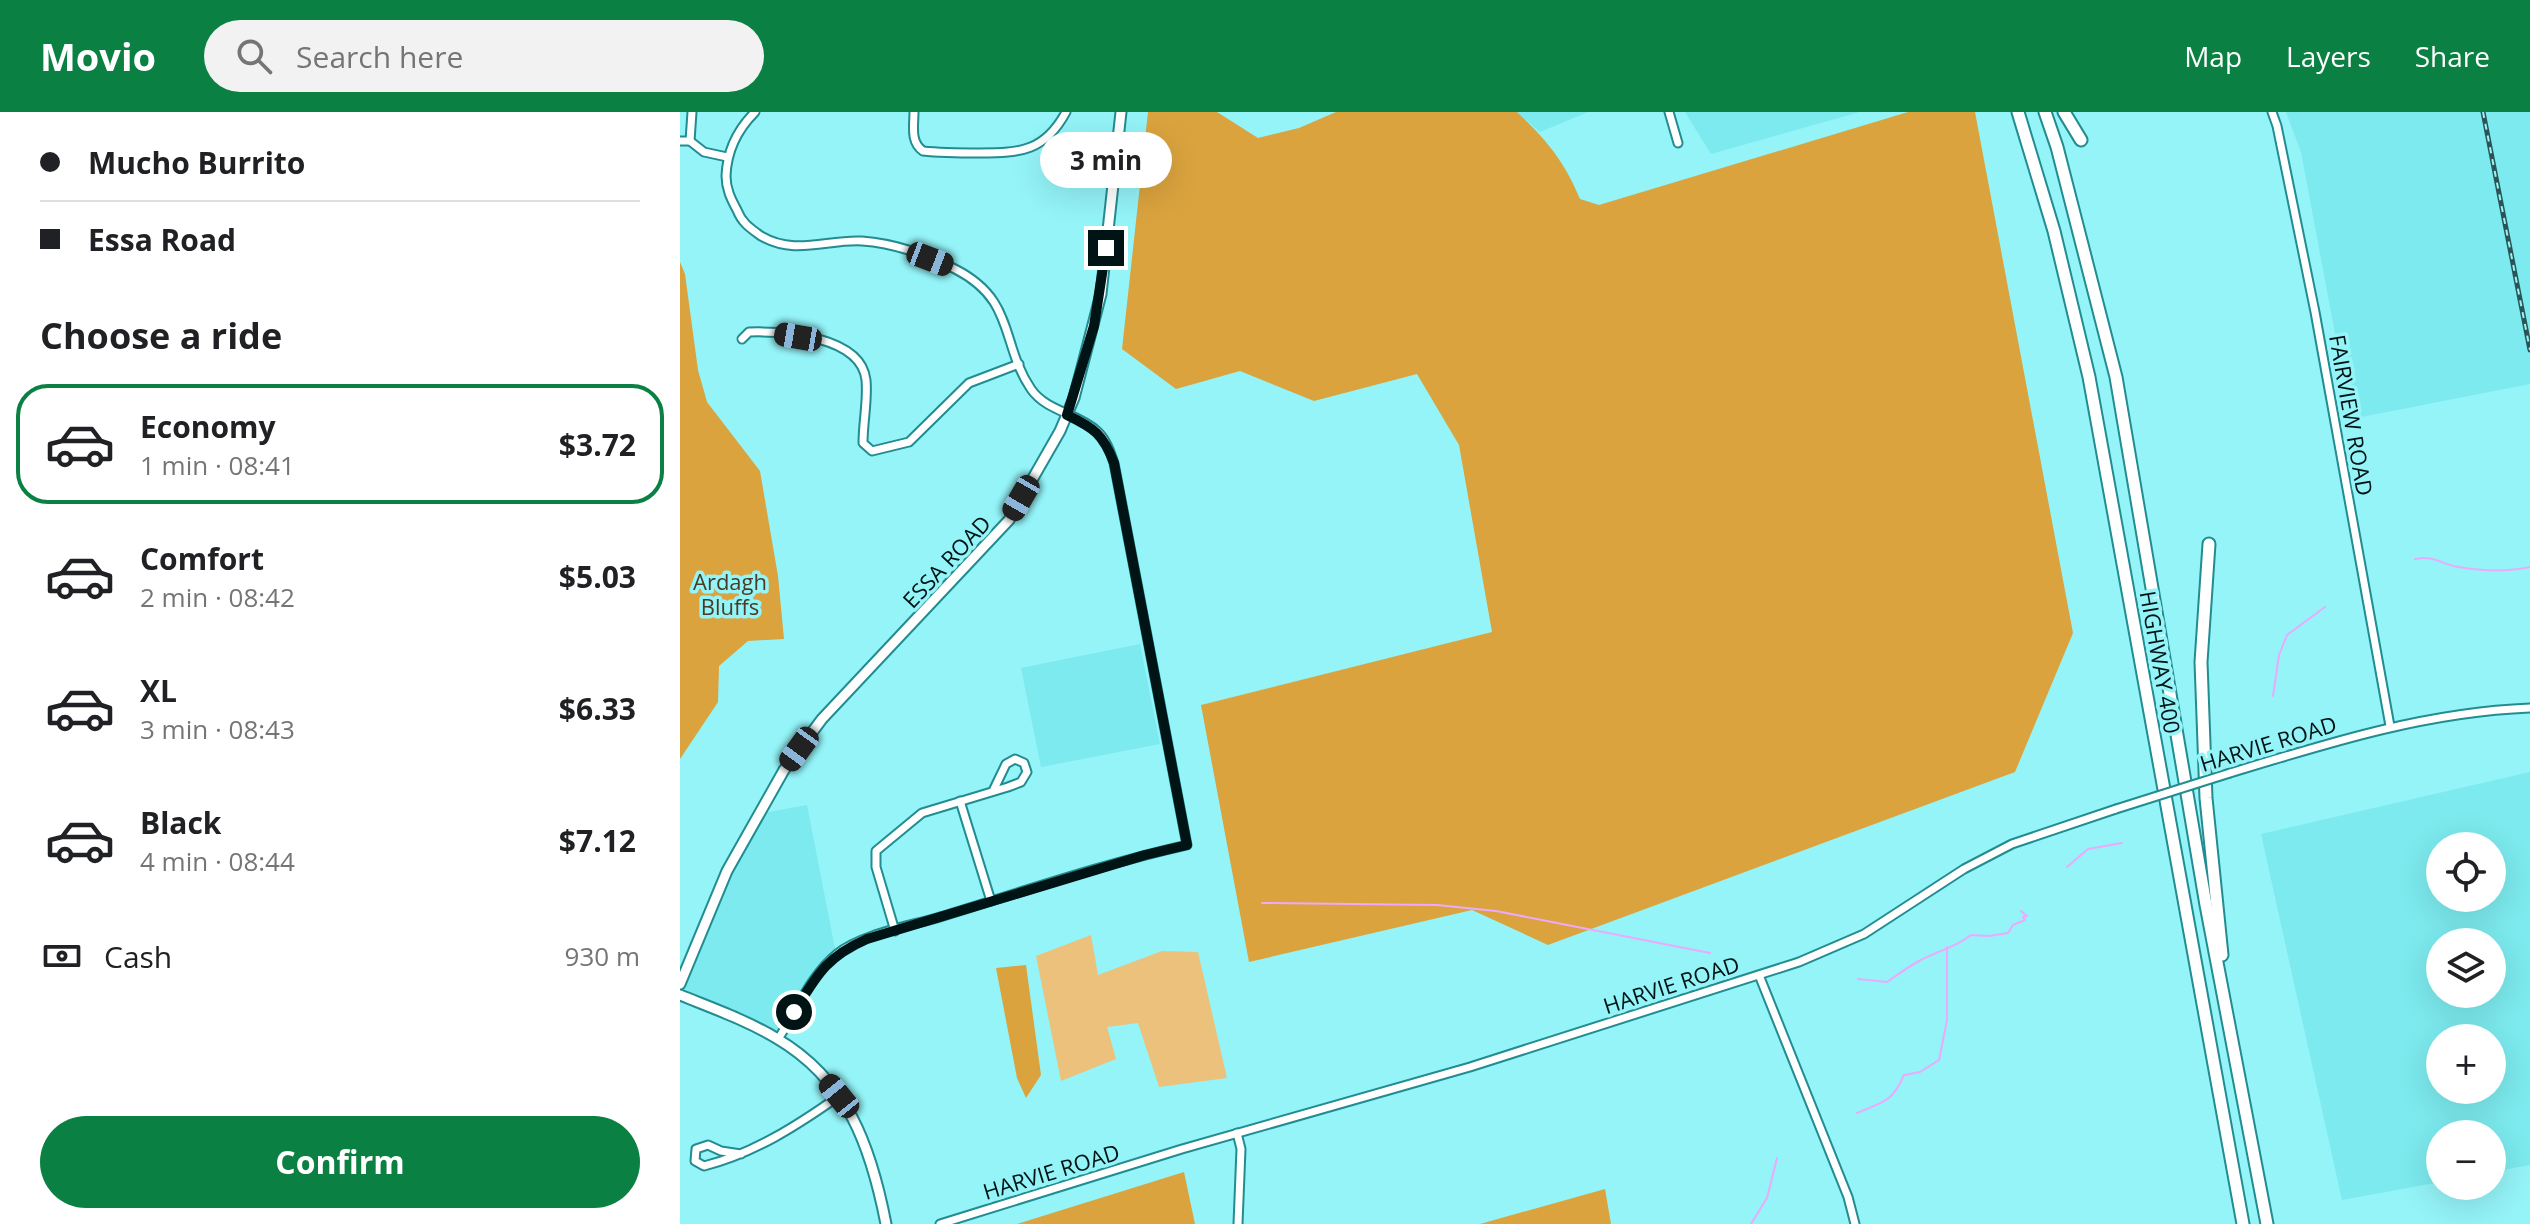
<!DOCTYPE html>
<html lang="en">
<head>
<meta charset="utf-8">
<style>
  :root { --surface:#fff; --page:#f2f2f2; --text:#202124; --muted:#757577; --line:#e0e0e0; --accent:#0b8043 }
  body { margin:0; font-family:"Open Sans",sans-serif; background:var(--page); color:var(--text); height:100vh; display:flex; flex-direction:column; font-size:30px; white-space:nowrap }
  * { box-sizing:border-box; margin:0 }
  p { font-size:26px; color:var(--muted) }
  .icon { flex:none; width:44px; height:44px; fill:none; stroke:currentColor; stroke-width:2; stroke-linecap:round; stroke-linejoin:round }
  .map { position:relative; flex:1; overflow:hidden }
  .panel { display:flex; flex-direction:column; background:var(--surface); width:680px }
  .panel>* { flex:none }
  .guide { display:grid; align-content:center; height:176px; padding:0 40px; background:var(--surface) }
  .buttons { position:absolute; left:1746px; top:720px; display:grid; gap:16px }
  .buttons a { display:grid; place-items:center; width:80px; height:80px; border-radius:50%; background:var(--surface); box-shadow:0 8px 32px #0002; font-size:40px }
  .end { position:absolute; width:36px; height:36px; margin:-18px; border:10px solid #011415; background:#fff; box-shadow:0 0 0 4px #fff }
  .from { border-radius:50% }
  .bubble { position:absolute; height:56px; border-radius:28px; background:var(--surface); box-shadow:0 8px 32px #0002; font-size:26px; font-weight:700; line-height:56px; text-align:center }
  .car { position:absolute; width:24px; height:48px; margin:-24px -12px; border-radius:10px; box-shadow:0 0 6px 2px #0007; background:linear-gradient(#222 24%,#8ab4d8 0 40%,#222 0 76%,#8ab4d8 0 86%,#222 0) }
  .guide b { display:flex; align-items:center; gap:28px; height:76px; font-size:30px }
  .guide b+b { border-top:2px solid var(--line) }
  .guide i { width:20px; height:20px; background:var(--text) }
  ul { padding:0; list-style:none }
  li { display:flex; align-items:center; gap:24px; height:120px; margin:0 16px 12px; padding:0 24px; border:4px solid transparent; border-radius:32px }
  li div { flex:1 }
  li b { display:block; font-size:30px }
  li em { font-style:normal; font-weight:700 }
  li.selected { border-color:var(--accent) }
  li>.icon { width:72px; height:72px; stroke-width:1.5 }
  h2 { padding:0 40px; font-size:36px; line-height:96px }
  .pay { display:flex; align-items:center; gap:20px; height:88px; padding:0 40px; font-size:30px }
  .pay p { margin-inline-start:auto }
  .primary-button { display:flex; gap:16px; margin-top:auto; padding:16px 40px }
  .primary-button a { flex:1; height:92px; border-radius:48px; background:var(--accent); color:#fff; font-size:32px; font-weight:700; line-height:92px; text-align:center }
  header { display:flex; align-items:center; gap:48px; box-sizing:border-box; height:112px; padding:0 40px; background:var(--accent); color:#fff }
  header strong { font-size:38px }
  nav { display:flex; gap:44px; margin-inline-start:auto; font-size:28px }
  .search { width:560px; height:72px; background:var(--page); display:flex; align-items:center; gap:20px; box-sizing:border-box; padding:0 28px; border-radius:44px; color:var(--muted); font-size:30px }
  main { display:flex; flex:1; min-height:0 }
  .map>svg:first-child { display:block }
</style>
</head>
<body>
<header>
<strong>Movio</strong>
<div class="search"><svg class="icon" aria-label="search" viewBox="0 0 24 24"><circle cx="10" cy="10" r="6"/><path d="M15 15l6 6"/></svg>Search here</div>
<nav><a>Map</a><a>Layers</a><a>Share</a></nav>
</header>
<main>
<section class="panel">
<div class="guide">
<b><i class="from"></i>Mucho Burrito</b>
<b><i></i>Essa Road</b>
</div>
<h2>Choose a ride</h2>
<ul>
<li class="selected"><svg class="icon" aria-label="car" viewBox="0 0 24 24"><path d="M5 17H2v-5l4-1 3-4h7l3 4 3 1v5h-3M9 17h6M6 11h13"/><circle cx="7" cy="17" r="2"/><circle cx="17" cy="17" r="2"/></svg><div><b>Economy</b><p>1 min · 08:41</p></div><em>$3.72</em></li>
<li><svg class="icon" aria-label="car" viewBox="0 0 24 24"><path d="M5 17H2v-5l4-1 3-4h7l3 4 3 1v5h-3M9 17h6M6 11h13"/><circle cx="7" cy="17" r="2"/><circle cx="17" cy="17" r="2"/></svg><div><b>Comfort</b><p>2 min · 08:42</p></div><em>$5.03</em></li>
<li><svg class="icon" aria-label="car" viewBox="0 0 24 24"><path d="M5 17H2v-5l4-1 3-4h7l3 4 3 1v5h-3M9 17h6M6 11h13"/><circle cx="7" cy="17" r="2"/><circle cx="17" cy="17" r="2"/></svg><div><b>XL</b><p>3 min · 08:43</p></div><em>$6.33</em></li>
<li><svg class="icon" aria-label="car" viewBox="0 0 24 24"><path d="M5 17H2v-5l4-1 3-4h7l3 4 3 1v5h-3M9 17h6M6 11h13"/><circle cx="7" cy="17" r="2"/><circle cx="17" cy="17" r="2"/></svg><div><b>Black</b><p>4 min · 08:44</p></div><em>$7.12</em></li>
</ul>
<div class="pay"><svg class="icon" aria-label="cash" viewBox="0 0 24 24"><path d="M3 7h18v10H3z"/><circle cx="12" cy="12" r="2"/></svg>Cash<p>930 m</p></div>
<div class="primary-button"><a>Confirm</a></div>
</section>
<div class="map">
<svg width="1850" height="1112" viewBox="0 0 1850 1112">
  <rect width="100%" height="100%" fill="#94f4f8"/>
  <g fill="#7ceaee" fill-rule="evenodd">
    <path d="M837,0h71l-48,20z"/>
    <path d="M1005,0h175l-149,42z"/>
    <path d="M1606,0h244v272l-179,35 -50,-267z"/>
    <path d="M460,532l20,100 -119,23 -20,-99z"/>
    <path d="M1850,660v393l-38,7v-38h-52v48l-98,18 -81,-366zM1760,734h52v52h-52zM1760,830h52v52h-52zM1812,926v52h-52v-52z"/>
    <path d="M127,693l29,149 -12,14 -46,71 -98,-44v-11l47,-113 31,-57z"/>
  </g>
  <path fill="#ebc17c" d="M411,823l7,40 64,-24 36,1 29,126 -68,9 -21,-64 -31,4 9,32 -55,22 -25,-125z"/>
  <g fill="#daa33e">
    <path d="M468,0h69l41,26 41,-10 37,-16h181c29,27 48,50 63,87l19,6 309,-93h67l98,521 -58,139 -467,173 -76,-35 -223,52 -48,-257 291,-73 -33,-187 -42,-71 -103,27 -74,-30 -64,18 -54,-40z"/>
    <path d="M0,150l5,12 13,96 9,32 53,69 18,105 6,63 -36,2 -29,25 -1,36 -38,57z"/>
    <path d="M346,853l15,110 -15,23 -9,-20 -21,-110z"/>
    <path d="M504,1060l11,52h-178z"/>
    <path d="M925,1077l6,35h-131z"/>
  </g>
  <g fill="none" stroke-linecap="round" stroke-linejoin="round">
    <g stroke="#ebaafc" stroke-width="2">
      <path d="M1735,447c20,-4 25,5 43,8 24,4 49,5 72,0"/>
      <path d="M1593,584l6,-41 8,-20 38,-28"/>
      <path d="M1387,755l21,-18 34,-6"/>
      <path d="M582,791l175,2 59,6 214,42"/>
      <path d="M1178,867l29,3c10,-7 21,-15 32,-21 18,-10 36,-13 52,-26l18,1 19,-3 5,-8 12,-5 -2,-3 4,-1 -6,-5"/>
      <path d="M1177,1001c25,-11 35,-10 47,-38l16,-3 19,-12 8,-40v-73"/>
      <path d="M1071,1112l16,-26 10,-40"/>
    </g>
    <defs>
      <g id="minor">
        <path d="M75,0c-18,18 -28,38 -29,64 0,13 5,23 11,34 5,13 13,18 24,26 34,20 66,3 101,5 31,2 66,14 93,28 61,31 45,74 76,120 15,22 46,24 66,42 9,8 13,20 17,32l73,382c-84,19 -165,47 -247,72 -30,9 -78,17 -103,37 -27,22 -40,57 -59,85"/>
        <path d="M234,0c0,14 -4,30 9,39 19,2 38,2 57,2 41,0 65,-2 86,-41"/>
        <path d="M989,0l9,31"/>
        <path d="M1592,0l5,14 38,186 75,414"/>
        <path d="M0,29h10l14,11 23,5"/>
        <path d="M10,29l2,-29"/>
        <path d="M62,227l7,-7c35,-1 112,4 117,48 2,20 -3,42 -3,63l9,8 37,-9 60,-59 50,-19"/>
        <path d="M1550,661c98,-30 196,-61 300,-65"/>
        <path d="M280,689l31,100"/>
        <path d="M215,819l-19,-64v-16l46,-38 86,-26 13,-5 6,-10 -3,-9 -9,-4 -9,5 -13,27"/>
        <path d="M1079,863l89,222 7,27"/>
        <path d="M557,1021l4,16 -3,75"/>
        <path d="M61,1042l-20,-3 -13,-6 -12,4 -1,12 9,5c49,-12 94,-41 135,-70"/>
        <path d="M260,1112l242,-75 288,-82 329,-105 65,-28 100,-65 48,-25 104,-35"/>
      </g>
      <g id="major">
        <path d="M0,872l47,-113 57,-101 38,-51 187,-199 51,-89 14,-33 27,-104 20,-182"/>
        <path d="M0,883c32,13 66,25 96,43 72,42 95,109 110,186"/>
      </g>
      <g id="highway">
        <path d="M1338,0l36,119 35,146 154,847"/>
        <path d="M1365,0l12,35 59,230 90,528 61,319"/>
        <path d="M1384,0l17,28"/>
        <path d="M1529,432l-8,118 5,136 16,157"/>
      </g>
    </defs>
    <use href="#minor" stroke="#228c90" stroke-width="11"/>
    <use href="#major" stroke="#228c90" stroke-width="13"/>
    <use href="#highway" stroke="#228c90" stroke-width="15"/>
    <use href="#minor" stroke="#fff" stroke-width="7"/>
    <use href="#major" stroke="#fff" stroke-width="9"/>
    <use href="#highway" stroke="#fff" stroke-width="11"/>
    <defs>
      <path id="rail" d="M1803,0l47,238"/>
    </defs>
    <use href="#rail" stroke="#2b5456" stroke-width="5"/>
    <use href="#rail" stroke="#94f4f8" stroke-width="2" stroke-dasharray="6" stroke-linecap="butt"/>
    <defs>
      <path id="minor-bridge" d="M1436,697l114,-36"/>
    </defs>
    <use href="#minor-bridge" stroke="#228c90" stroke-width="11" stroke-linecap="butt"/>
    <use href="#minor-bridge" stroke="#fff" stroke-width="7"/>
  </g>
  <g fill="none" stroke-linecap="round" stroke-linejoin="round">
    <path stroke="#011415" stroke-width="10" d="M114,900c23,-37 32,-55 73,-73l278,-84 42,-10 -73,-382c-11,-29 -20,-35 -47,-48l27,-89 12,-78"/>
  </g>
  <g text-anchor="middle" dominant-baseline="central" stroke-width="7" stroke-linejoin="round" paint-order="stroke">
    <g font-size="22" fill="#011415" stroke="#94f4f8">
      <text transform="translate(1672 303) rotate(80)">FAIRVIEW ROAD</text>
      <text transform="translate(266 449) rotate(-47)">ESSA ROAD</text>
      <text transform="translate(1481 550) rotate(80)">HIGHWAY 400</text>
      <text transform="translate(1588 631) rotate(-17)">HARVIE ROAD</text>
      <text transform="translate(991 872) rotate(-18)">HARVIE ROAD</text>
      <text transform="translate(371 1059) rotate(-17)">HARVIE ROAD</text>
    </g>
    <g font-size="22" fill="#493b26" stroke="#94f4f8">
      <text x="50" y="469">Ardagh<tspan x="50" dy="25">Bluffs</tspan></text>
    </g>
  </g>
</svg>
<div class="buttons">
<a><svg class="icon" aria-label="locate" viewBox="0 0 24 24"><circle cx="12" cy="12" r="6"/><path d="M12 2v4M12 18v4M2 12h4M18 12h4"/></svg></a>
<a><svg class="icon" aria-label="layers" viewBox="0 0 24 24"><path d="M12 4l9 5-9 5-9-5zM3 14l9 5 9-5"/></svg></a>
<a>+</a>
<a>−</a>
</div>
<i class="end from" style="left:114px;top:900px"></i>
<i class="end" style="left:426px;top:136px"></i>
<div class="bubble" style="left:360px;top:20px;width:132px">3 min</div>
<i class="car" style="left:250px;top:147px;rotate:111deg"></i>
<i class="car" style="left:118px;top:225px;rotate:280deg"></i>
<i class="car" style="left:341px;top:386px;rotate:210deg"></i>
<i class="car" style="left:119px;top:637px;rotate:216deg"></i>
<i class="car" style="left:159px;top:984px;rotate:321deg"></i>
</div>
</main>
</body>
</html>
